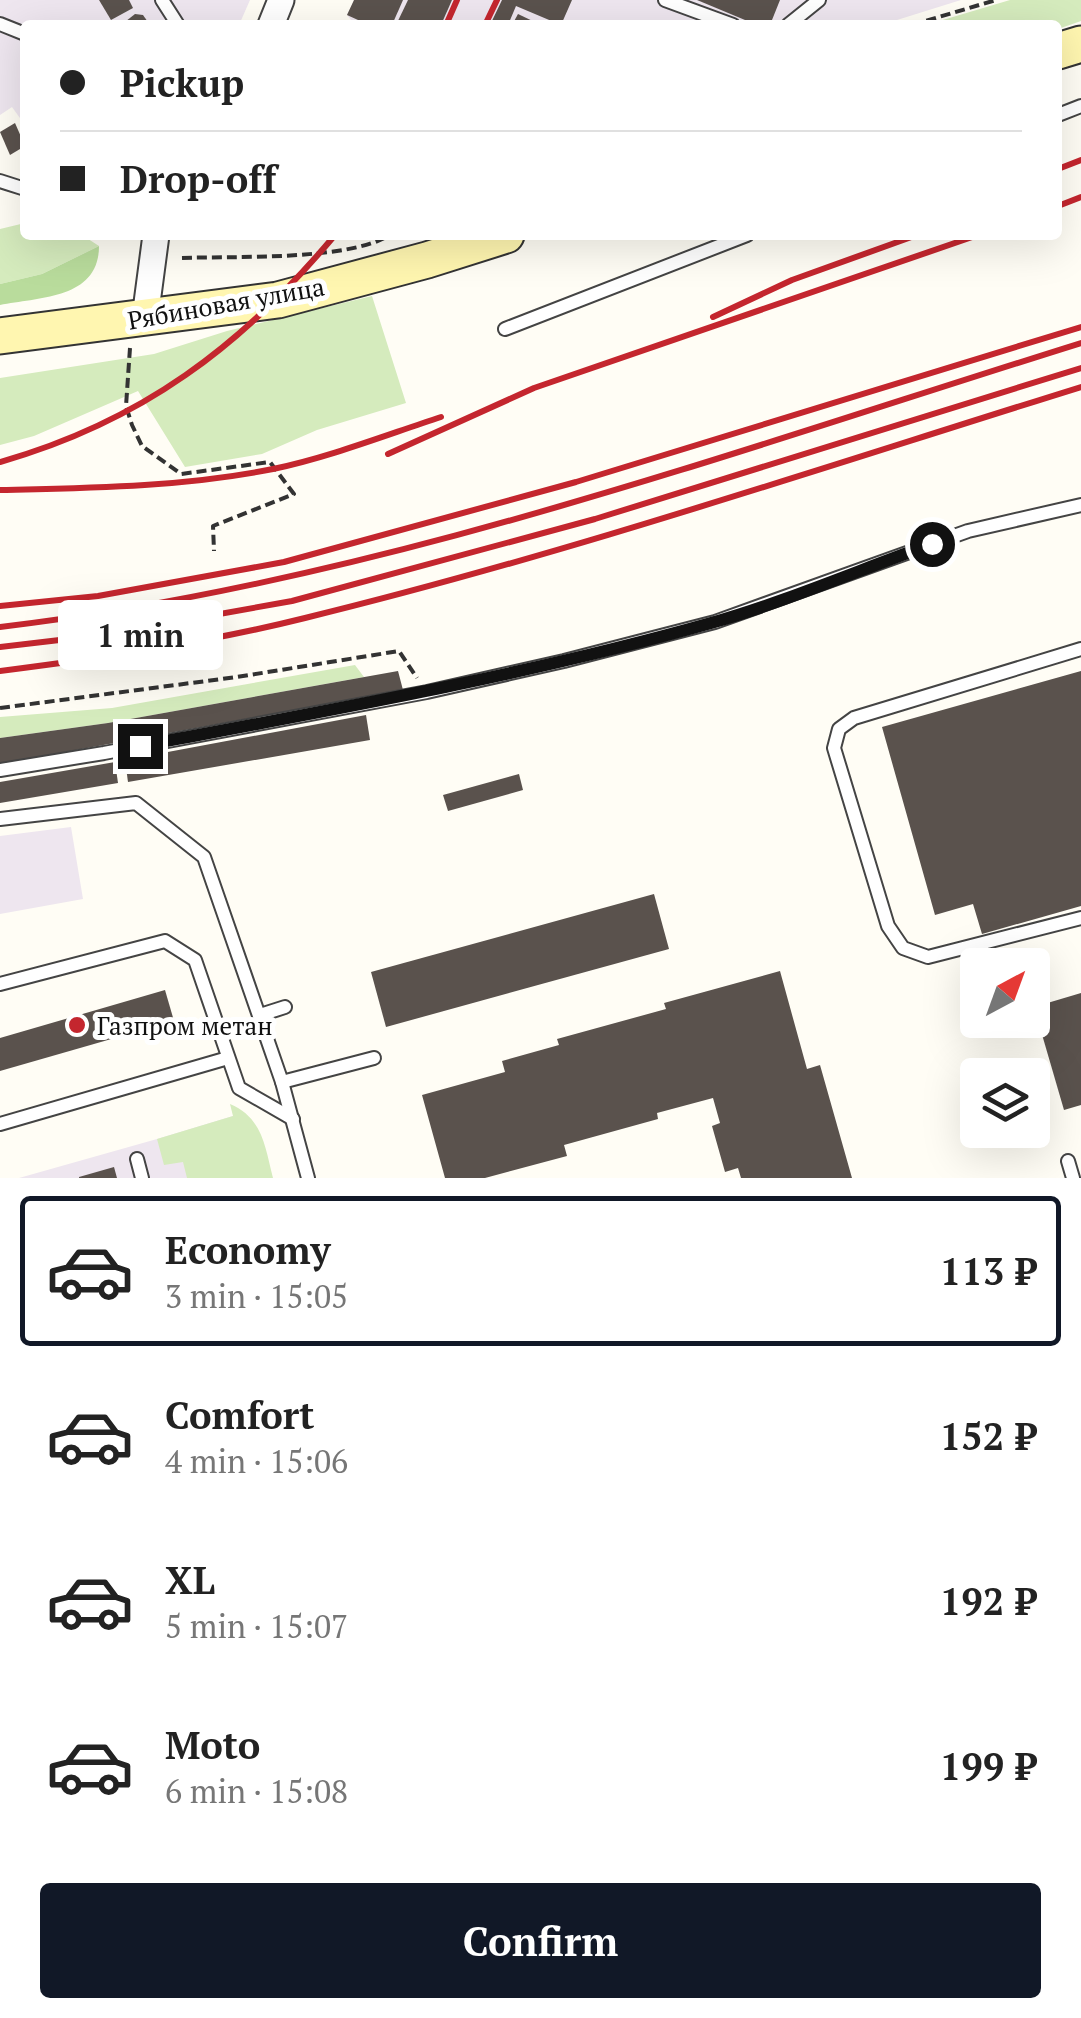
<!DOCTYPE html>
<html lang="en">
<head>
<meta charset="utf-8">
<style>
  :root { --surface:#fff; --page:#f2f2f2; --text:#222; --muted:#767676; --line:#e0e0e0; --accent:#111827 }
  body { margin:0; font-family:"PT Serif",serif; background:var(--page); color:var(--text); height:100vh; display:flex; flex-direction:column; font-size:38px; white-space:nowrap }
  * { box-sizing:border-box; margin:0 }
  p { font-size:32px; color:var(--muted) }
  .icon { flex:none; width:55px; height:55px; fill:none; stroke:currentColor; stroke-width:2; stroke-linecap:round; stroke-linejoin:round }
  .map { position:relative; height:1178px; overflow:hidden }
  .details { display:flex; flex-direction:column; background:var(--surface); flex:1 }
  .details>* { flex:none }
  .guide { position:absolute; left:20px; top:20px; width:1042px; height:220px; border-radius:10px; box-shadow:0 10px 40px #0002; display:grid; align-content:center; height:220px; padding:0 40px; background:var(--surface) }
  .needle { width:65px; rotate:41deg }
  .buttons { position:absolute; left:960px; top:948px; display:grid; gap:20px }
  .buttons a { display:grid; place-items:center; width:90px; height:90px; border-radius:10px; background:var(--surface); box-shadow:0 10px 40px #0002; font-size:50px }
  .end { position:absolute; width:45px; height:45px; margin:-22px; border:12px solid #111; background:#fff; box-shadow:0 0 0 5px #fff }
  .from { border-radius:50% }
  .bubble { position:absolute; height:70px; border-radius:10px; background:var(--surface); box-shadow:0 10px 40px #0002; font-size:32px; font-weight:800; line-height:70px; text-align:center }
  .guide b { display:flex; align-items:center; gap:35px; height:95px; font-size:38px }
  .guide b+b { border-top:2px solid var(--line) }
  .guide i { width:25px; height:25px; background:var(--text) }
  ul { padding:18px 0 0; list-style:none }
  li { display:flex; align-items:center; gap:30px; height:150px; margin:0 20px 15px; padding:0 20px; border:5px solid transparent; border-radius:10px }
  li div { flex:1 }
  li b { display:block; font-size:38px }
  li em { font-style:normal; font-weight:800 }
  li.selected { border-color:var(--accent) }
  li>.icon { width:90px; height:90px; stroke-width:1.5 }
  .action { display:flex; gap:20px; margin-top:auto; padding:20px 40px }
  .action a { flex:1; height:115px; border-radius:10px; background:var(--accent); color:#fff; font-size:40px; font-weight:800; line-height:115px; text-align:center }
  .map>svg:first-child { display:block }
</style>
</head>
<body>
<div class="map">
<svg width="1081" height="1178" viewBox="0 0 1081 1178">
  <rect width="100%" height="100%" fill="#fffdf5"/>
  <g fill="#eee6ef">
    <path d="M0,0h250l-11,25h-214v100l-13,-18 -12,8z"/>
    <path d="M354,0h607l-80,25h-526l-8,-10z"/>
    <path d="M71,827l12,72 -83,15v-78z"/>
    <path d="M233,1116l16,62h-230l138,-39z"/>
  </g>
  <g fill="#d5ebbd">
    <path d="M1010,0h71v21l-23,8v-4h-132z"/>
    <path d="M25,223v12h57l17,11 -57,28 -42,10v-55z"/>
    <path d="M372,296l34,107 -89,27 -55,24 -77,13 -47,-76 -104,45 -34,9v-67l154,-24 73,-23z"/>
    <path d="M355,665l9,12 -256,46 -108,15v-21l112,-9z"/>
    <path d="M230,1104c33,14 35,43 43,74h-86l-4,-16 -19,3 -7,-26 76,-23z"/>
  </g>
  <path fill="#b9dc9c" d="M99,246c0,53 -59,51 -99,59v-21l42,-10z"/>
  <g fill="#5a524d">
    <path d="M99,0h30l4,8 -22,12z"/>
    <path d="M354,0h49l-11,25h-23l-22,-10z"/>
    <path d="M408,0h44l-11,25h-45z"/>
    <path d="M502,0h70l-11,25 -45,-19 -8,19h-18z"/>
    <path d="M697,0h83l-10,25h-13z"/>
    <path d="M135,14l8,1 7,10h-29z"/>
    <path d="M518,14l23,11h-29z"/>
    <path d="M15,123l10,23 -15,9 -10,-23z"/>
    <path d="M398,671l5,19 -403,74v-26l108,-15z"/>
    <path d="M1081,671v235l-99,28 -9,-30 -38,11 -53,-188z"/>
    <path d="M366,715l4,25 -242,42 -3,-22z"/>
    <path d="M115,762l3,21 -118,20v-21z"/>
    <path d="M519,774l4,16 -75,21 -5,-16z"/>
    <path d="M654,894l15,55 -283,78 -15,-55z"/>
    <path d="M780,971l27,98 13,-4 32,113h-111l-3,-10 -13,4 -13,-46 8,-3 -7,-25 -56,15 1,6 -94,26 3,11 -82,22h-40l-23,-83 83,-23 -3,-11 57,-16 -2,-6 109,-30 -2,-6z"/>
    <path d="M165,990l9,31 -174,50v-33z"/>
    <path d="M1081,993v112l-17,5 -30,-103z"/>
    <path d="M114,1167l3,11h-38v-1z"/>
  </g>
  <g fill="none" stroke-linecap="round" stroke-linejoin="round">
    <defs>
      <g id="lane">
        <path d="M162,0l16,25"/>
        <path d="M665,0l68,25"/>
        <path d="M0,24l25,10"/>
        <path d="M788,25l31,-25"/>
        <path d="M1058,115l23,-9"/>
        <path d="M0,181l25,8"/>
        <path d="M505,329l242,-94"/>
        <path d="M1081,649l-227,69 -15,11 -5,19 54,178 15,22 25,9 153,-39"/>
        <path d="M0,770l104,-17 323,-61 137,-31 151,-39 253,-91 113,-26"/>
        <path d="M0,819l136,-16 68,54 78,225 26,96"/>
        <path d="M0,984l165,-43 30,19 44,128 54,31"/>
        <path d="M260,1015l25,-8"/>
        <path d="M282,1082l92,-24"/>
        <path d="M0,1124l228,-66"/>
        <path d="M137,1159l5,19"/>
        <path d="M1068,1161l5,17"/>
      </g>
      <g id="street">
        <path d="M271,25l10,-25"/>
        <path d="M145,318l11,-83"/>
      </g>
      <g id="secondary">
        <path d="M1058,51l23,-7"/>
        <path d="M0,336l278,-36 149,-40 79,-25"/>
      </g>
    </defs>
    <use href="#lane" stroke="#444" stroke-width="16"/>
    <use href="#street" stroke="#444" stroke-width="29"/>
    <use href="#secondary" stroke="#333" stroke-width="39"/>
    <g stroke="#333" stroke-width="4" stroke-dasharray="10 5" stroke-linecap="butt">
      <path d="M912,25l84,-25"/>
      <path d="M182,258c51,-2 166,3 208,-23"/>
      <path d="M130,348l-4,58 6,19 10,21 39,28 89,-12 24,32 -81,32 1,25"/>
      <path d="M0,708l237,-31 162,-26 18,27"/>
    </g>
    <use href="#lane" stroke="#fff" stroke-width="12"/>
    <use href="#street" stroke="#fff" stroke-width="25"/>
    <use href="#secondary" stroke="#fff6b0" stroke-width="35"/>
    <g stroke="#c4262e" stroke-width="6">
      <path d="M446,25l11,-25"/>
      <path d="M485,25l12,-25"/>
      <path d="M1058,169l23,-9"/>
      <path d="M1058,206l23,-9"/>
      <path d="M713,317l79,-37 125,-45"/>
      <path d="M388,454l146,-66 444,-153"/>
      <path d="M0,462c141,-40 242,-116 335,-227"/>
      <path d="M0,490c91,-2 183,-3 273,-21 57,-12 113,-34 168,-52"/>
      <path d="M0,606l98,-10 186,-34 292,-80 505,-155"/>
      <path d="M0,627c371,-44 726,-173 1081,-284"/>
      <path d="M0,647l102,-12 190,-34 303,-82 486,-151"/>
      <path d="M0,671c102,-13 205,-28 305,-53 262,-64 519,-151 776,-231"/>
    </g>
  </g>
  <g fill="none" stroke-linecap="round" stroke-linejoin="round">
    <path stroke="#111" stroke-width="12" d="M140,746c191,-36 383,-70 571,-123 74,-21 148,-53 221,-79"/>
  </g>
  <circle fill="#c4262e" stroke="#fff" stroke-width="4" cx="77" cy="1025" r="10"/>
  <g text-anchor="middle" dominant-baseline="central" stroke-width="10" stroke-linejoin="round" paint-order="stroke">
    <g font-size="25" fill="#111" stroke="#fff">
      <text transform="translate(226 303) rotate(-10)">Рябиновая улица</text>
    </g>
    <g font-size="25" fill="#111" stroke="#fff" text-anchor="start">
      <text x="97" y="1025">Газпром метан</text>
    </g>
  </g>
</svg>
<div class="buttons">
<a><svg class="needle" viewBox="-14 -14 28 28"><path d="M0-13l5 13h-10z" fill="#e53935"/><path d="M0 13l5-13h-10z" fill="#767676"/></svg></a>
<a><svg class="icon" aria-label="layers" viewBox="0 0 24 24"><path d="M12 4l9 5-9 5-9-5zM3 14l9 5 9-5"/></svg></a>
</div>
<i class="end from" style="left:932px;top:544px"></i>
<i class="end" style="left:140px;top:746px"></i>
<div class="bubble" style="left:58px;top:600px;width:165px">1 min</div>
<div class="guide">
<b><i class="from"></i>Pickup</b>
<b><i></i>Drop-off</b>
</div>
</div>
<section class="details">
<ul>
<li class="selected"><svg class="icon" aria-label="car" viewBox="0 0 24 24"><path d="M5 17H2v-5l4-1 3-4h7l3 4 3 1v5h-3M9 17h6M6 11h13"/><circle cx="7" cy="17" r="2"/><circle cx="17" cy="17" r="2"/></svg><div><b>Economy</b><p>3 min · 15:05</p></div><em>113 ₽</em></li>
<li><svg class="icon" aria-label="car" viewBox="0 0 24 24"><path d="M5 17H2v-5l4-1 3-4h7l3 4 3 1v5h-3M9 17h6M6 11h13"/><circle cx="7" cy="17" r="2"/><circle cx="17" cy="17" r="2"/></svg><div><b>Comfort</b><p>4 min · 15:06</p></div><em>152 ₽</em></li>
<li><svg class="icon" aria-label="car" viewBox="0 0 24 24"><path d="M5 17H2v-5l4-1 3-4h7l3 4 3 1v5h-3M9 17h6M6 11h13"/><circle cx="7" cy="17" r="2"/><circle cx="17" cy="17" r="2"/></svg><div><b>XL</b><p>5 min · 15:07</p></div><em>192 ₽</em></li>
<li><svg class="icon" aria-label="car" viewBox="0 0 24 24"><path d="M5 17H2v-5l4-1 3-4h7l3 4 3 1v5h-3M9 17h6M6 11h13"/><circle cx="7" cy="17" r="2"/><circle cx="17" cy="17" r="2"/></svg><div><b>Moto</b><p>6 min · 15:08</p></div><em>199 ₽</em></li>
</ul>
<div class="action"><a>Confirm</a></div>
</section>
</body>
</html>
